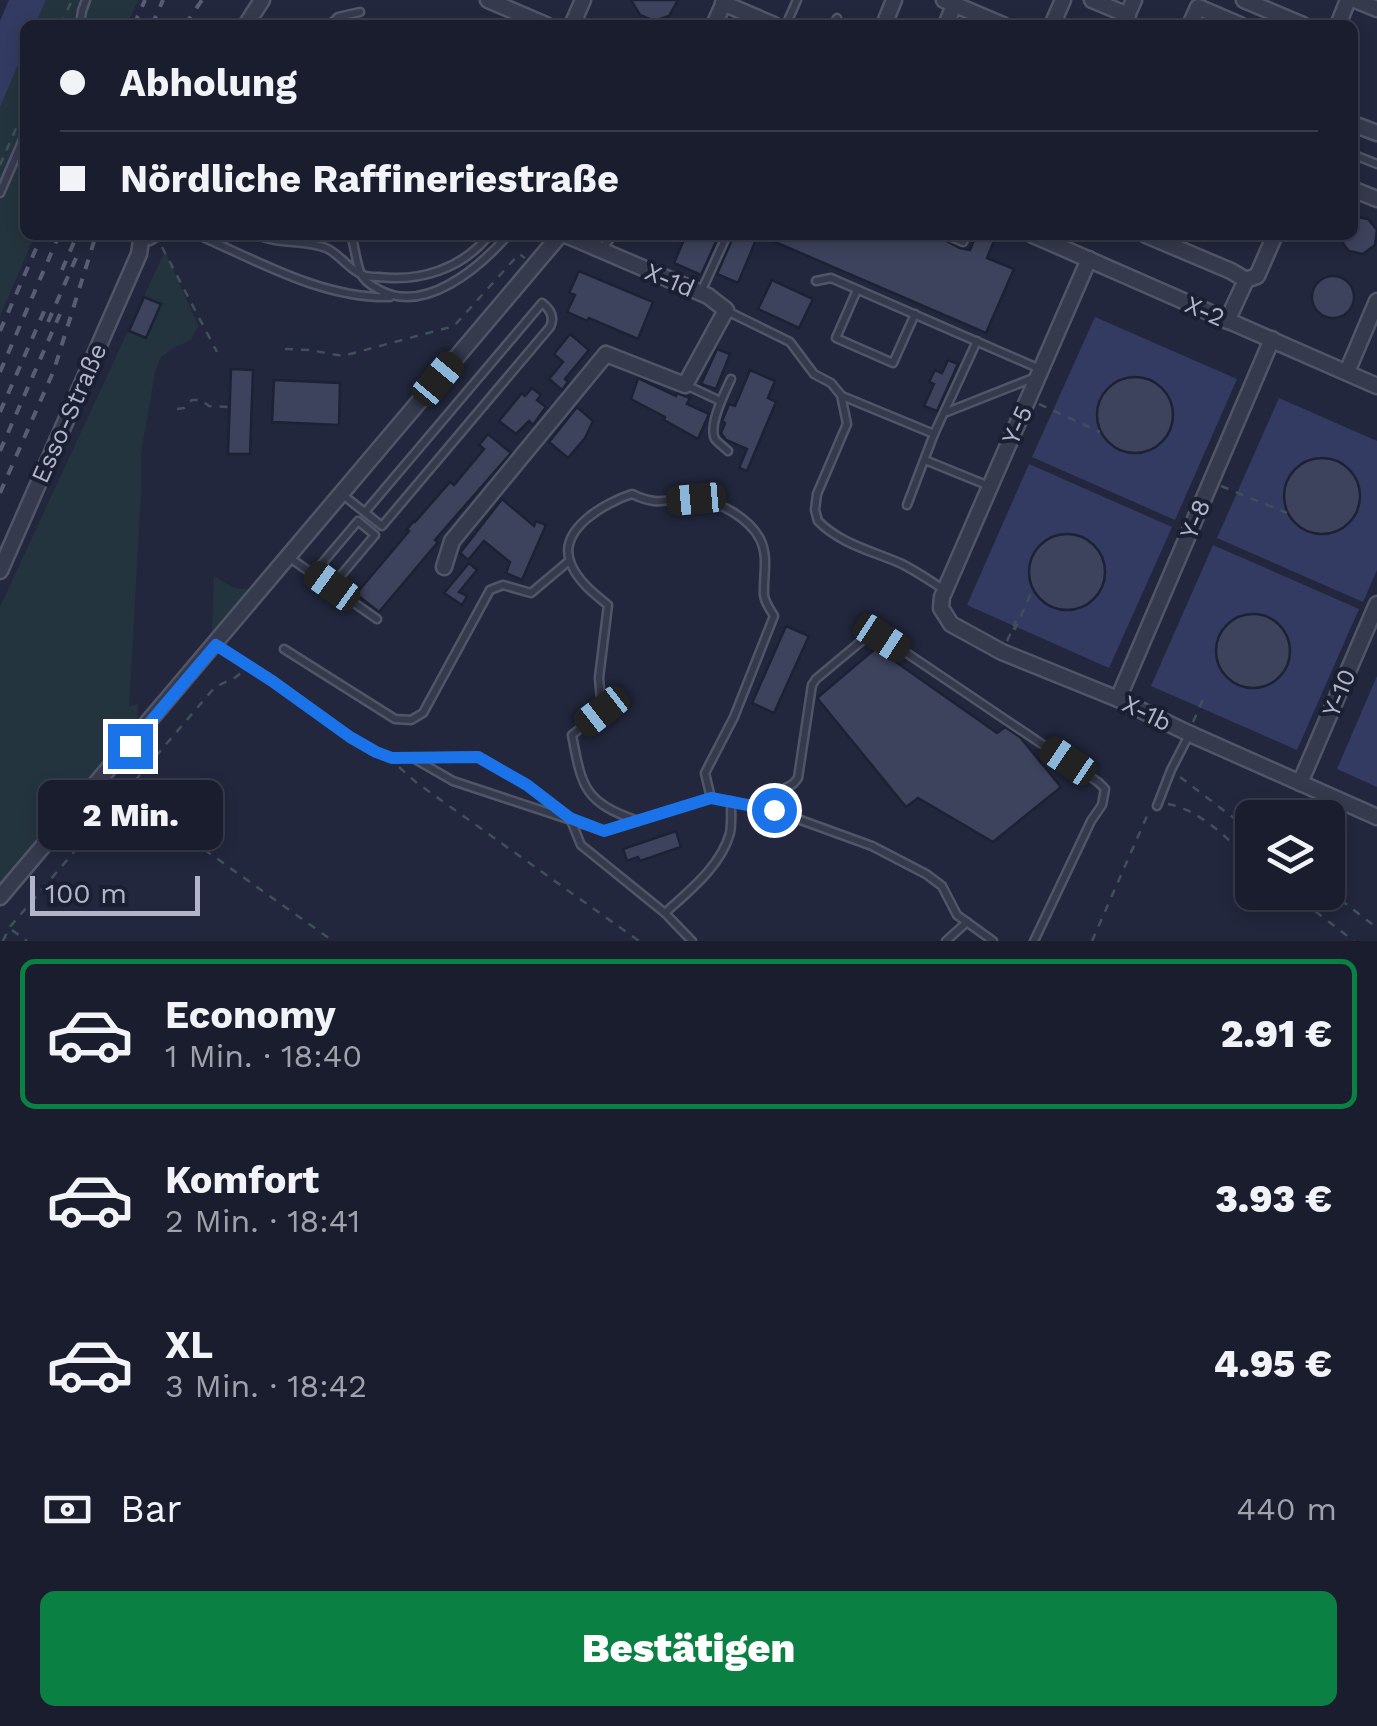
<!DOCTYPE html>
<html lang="de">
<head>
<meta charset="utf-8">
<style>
  :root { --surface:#1a1d2e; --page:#272a3a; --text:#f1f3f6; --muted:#9fa2aa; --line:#383b4a; --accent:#0b8043 }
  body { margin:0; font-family:"Work Sans",sans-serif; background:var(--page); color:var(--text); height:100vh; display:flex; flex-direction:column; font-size:38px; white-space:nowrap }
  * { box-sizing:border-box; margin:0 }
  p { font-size:32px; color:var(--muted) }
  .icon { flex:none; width:55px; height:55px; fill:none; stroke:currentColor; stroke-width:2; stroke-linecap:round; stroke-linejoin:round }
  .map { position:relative; height:941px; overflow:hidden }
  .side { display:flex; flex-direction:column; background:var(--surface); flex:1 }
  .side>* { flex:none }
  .guide { position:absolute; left:20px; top:20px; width:1338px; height:220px; border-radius:15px; box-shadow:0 5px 15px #0003,0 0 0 2px var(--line); display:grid; align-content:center; height:220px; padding:0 40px; background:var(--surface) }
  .tools { position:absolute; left:1235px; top:800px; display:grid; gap:20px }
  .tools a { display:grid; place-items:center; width:110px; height:110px; border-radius:15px; background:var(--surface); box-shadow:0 5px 15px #0003,0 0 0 2px var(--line); font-size:50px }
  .scale { position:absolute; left:30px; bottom:25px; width:170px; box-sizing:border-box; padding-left:10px; border:5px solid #b2b5c9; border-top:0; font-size:28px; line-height:35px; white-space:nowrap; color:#b2b5c9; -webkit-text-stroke:8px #1b1f32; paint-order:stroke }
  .end { position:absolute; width:45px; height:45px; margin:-22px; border:12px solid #1a73e8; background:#fff; box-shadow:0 0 0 5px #fff }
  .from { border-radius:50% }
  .bubble { position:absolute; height:70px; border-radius:15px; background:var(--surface); box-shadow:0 5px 15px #0003,0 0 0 2px var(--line); font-size:32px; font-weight:800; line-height:70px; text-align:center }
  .car { position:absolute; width:30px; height:60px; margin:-30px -15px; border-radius:12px; box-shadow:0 0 8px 2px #0007; background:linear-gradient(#222 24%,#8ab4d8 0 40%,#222 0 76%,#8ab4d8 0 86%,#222 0) }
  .guide b { display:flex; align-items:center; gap:35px; height:95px; font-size:38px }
  .guide b+b { border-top:2px solid var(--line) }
  .guide i { width:25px; height:25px; background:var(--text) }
  ul { padding:18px 0 0; list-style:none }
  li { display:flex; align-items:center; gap:30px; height:150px; margin:0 20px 15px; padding:0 20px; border:5px solid transparent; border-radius:15px }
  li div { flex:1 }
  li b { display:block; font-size:38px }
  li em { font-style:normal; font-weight:800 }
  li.selected { border-color:var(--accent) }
  li>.icon { width:90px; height:90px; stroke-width:1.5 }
  .pay { display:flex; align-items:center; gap:25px; height:110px; padding:0 40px; font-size:38px }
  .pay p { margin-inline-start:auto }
  .button { display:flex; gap:20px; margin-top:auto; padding:20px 40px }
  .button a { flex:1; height:115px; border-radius:15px; background:var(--accent); color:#fff; font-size:40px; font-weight:800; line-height:115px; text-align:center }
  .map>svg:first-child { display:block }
</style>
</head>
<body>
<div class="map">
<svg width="1377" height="941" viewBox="0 0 1377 941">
  <rect width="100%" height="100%" fill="#22273d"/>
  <g fill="#24343e">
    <path d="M46,0h92l-11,25h-92z"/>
    <path d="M25,49v186h10l-35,81v-209z"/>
    <path d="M165,251l33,75 -7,14 -16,7 -14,10 -6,15 -14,81v41l-12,213 9,-3 -1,19 -137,161v-277z"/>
    <path d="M214,576l20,12 17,2 -35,42 -4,-1z"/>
  </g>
  <g fill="#333b63">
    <path d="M9,0h37l-11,25h-10v24l-25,58v-86z"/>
    <path d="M1095,317l142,62 -62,141 -143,-63z"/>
    <path d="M1279,398l98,43v129l-14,32 -146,-64z"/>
    <path d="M1029,464l143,63 -63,141 -142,-63z"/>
    <path d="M1213,545l146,64 -62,141 -146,-64z"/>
    <path d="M1377,676v111l-40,-18z"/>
  </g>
  <g fill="#3e435d" stroke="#1d2134" stroke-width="2.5">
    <path d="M631,0h47l-9,16 -15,5 -14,-6z"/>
    <path d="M1357,217l11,2 9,11 -2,15 -12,9 -14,-3 -5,-6 -4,-10h12v-17z"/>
    <path d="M686,235h33l-18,40 -27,-12z"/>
    <path d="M734,235h24l-20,48 -21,-9z"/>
    <path d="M759,235h176l25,13 10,2 6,-15h3l15,6 -7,17 27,11 -28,64z"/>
    <path d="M579,271l74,31 -15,37 -49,-21 -2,3 -20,-9 8,-17 -6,-2z"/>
    <circle cx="1333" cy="297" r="21"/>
    <path d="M772,280l41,19 -14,29 -41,-19z"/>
    <path d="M144,297l17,7 -15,34 -17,-7z"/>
    <path d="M570,334l19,16 -24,29 3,3 -6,8 -13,-11 14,-17 -9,-8z"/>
    <path d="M717,349l13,5 -14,35 -15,-5z"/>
    <path d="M948,360l10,4 -21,47 -13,-5 10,-22 -5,-2 6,-12 7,3z"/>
    <path d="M231,369l22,1 -3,84h-22z"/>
    <path d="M750,370l25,11 -7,17 8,4 -29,69 -8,-3 8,-19 -21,-9 -5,-7 4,-10 -3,-2 7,-17 6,2z"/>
    <circle cx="1135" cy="415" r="38"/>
    <path d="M638,378l38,18 1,-3 13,5 -3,6 22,10 -11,25 -34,-19 1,-3 -34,-18z"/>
    <path d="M274,380l66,3 -1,42 -67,-3z"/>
    <path d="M532,388l9,7 -4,5 9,7 -13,18 -4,-4 -13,13 -17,-13 23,-28 3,3z"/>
    <path d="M577,407l16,14 -8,17 -17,20 -19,-16z"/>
    <path d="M488,434l23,19 -76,87 3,2 -59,70 -23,-18 53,-63 -2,-2 7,-8 1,1 35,-40 4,3 30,-36 -5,-4z"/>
    <circle cx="1322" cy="496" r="38"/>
    <path d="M502,499l32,27 2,-5 10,4 -24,55 -16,-7 4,-11 -26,-21 -16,19 -8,-7z"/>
    <circle cx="1067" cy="572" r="38"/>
    <path d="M469,563l8,7 -18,22 8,4 -5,9 -18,-12z"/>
    <circle cx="1253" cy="651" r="37"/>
    <path d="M786,626l23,10 -35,77 -22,-10z"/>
    <path d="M876,648l121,85 8,-6 15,10 41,50 -68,55 -75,-44 -12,9 -89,-109z"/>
    <path d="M676,831l5,16 -41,14 -2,-4 -11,4 -4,-12z"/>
  </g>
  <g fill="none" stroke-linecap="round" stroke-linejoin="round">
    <defs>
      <g id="lane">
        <path d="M80,25l2,-14 4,-11"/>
        <path d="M330,25l8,-8 22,-5"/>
        <path d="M786,25l11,-25"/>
        <path d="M834,25l3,-7"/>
        <path d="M1352,154l25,10"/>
        <path d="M0,193l25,-58"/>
        <path d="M198,235c60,26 125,64 192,62"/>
        <path d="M258,235c21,10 46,4 68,13 14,6 23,22 37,27 5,2 10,2 15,2 42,5 84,-8 111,-42"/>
        <path d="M351,235c4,12 5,28 10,39 3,6 11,12 17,15 46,27 102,-22 130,-54"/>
        <path d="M947,235l16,7 3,-7"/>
        <path d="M150,241l10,-6"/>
        <path d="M602,249l11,-14"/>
        <path d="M816,281l15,-3 209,91"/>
        <path d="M857,290l-21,48 57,25 22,-49"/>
        <path d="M701,292l26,-57"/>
        <path d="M727,311l63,31 24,32 17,9 10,12 6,29 -30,70 -2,16 3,11c24,24 55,30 84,43 14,7 27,16 41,25"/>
        <path d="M686,385l34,16"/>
        <path d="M842,396l92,38"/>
        <path d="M947,412l86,-34"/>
        <path d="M728,451c-2,-2 -12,-10 -13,-12 -7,-14 10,-47 16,-60"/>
        <path d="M925,460l64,26"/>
        <path d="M343,495l39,31 168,-199c5,-10 0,-18 -8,-24l-177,209"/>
        <path d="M907,505l27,-71 43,-93"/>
        <path d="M290,558l87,61"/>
        <path d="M314,573l44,-52 17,14 -43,51"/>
        <path d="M216,645l57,36 77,56 26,15 15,6 88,-1 48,28 43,33 11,27 84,68 27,28"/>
        <path d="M284,649l111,70 16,1 12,-7 67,-123 13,-5 28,8 38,-32"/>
        <path d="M415,759l38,22 151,50 107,-33 62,12 99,36 54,28 16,12 15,29 36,26"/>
        <path d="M755,805l38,-21 5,-6 14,-93 4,-6 48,-40 12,-4 7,2 215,145 7,7 -3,16 -11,16 -57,120"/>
        <path d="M1157,806l14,-36 18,-35"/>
        <path d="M638,821c-54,-19 -56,-33 -66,-86l30,-24 -3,-33 9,-73c-15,-12 -30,-24 -37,-41 -15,-34 35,-62 61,-70 30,14 34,3 62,5 24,1 55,19 66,40 9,18 3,37 4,56 1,8 6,14 10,21l-40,101 -29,56 6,25"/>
        <path d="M665,913c24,-22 56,-47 65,-80 2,-10 1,-21 1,-32"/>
        <path d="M946,941l21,-19"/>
      </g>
      <g id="street">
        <path d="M488,0l58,25"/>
        <path d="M944,0l59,25"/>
        <path d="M1092,0l36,15"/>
        <path d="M1244,0l59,25"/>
        <path d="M1355,0l22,9"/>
        <path d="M723,3l51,22"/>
        <path d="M246,25l16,-25"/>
        <path d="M572,25l11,-25"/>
        <path d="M714,25l11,-25"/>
        <path d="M884,25l10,-25"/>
        <path d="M946,25l10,-25"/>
        <path d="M1052,25l11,-25"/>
        <path d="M1123,25l11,-25"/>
        <path d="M1190,25l8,-18 42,18"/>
        <path d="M1338,25l10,-25"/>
        <path d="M1352,126l4,-1 21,8"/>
        <path d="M1352,189l25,10"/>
        <path d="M1033,235l344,151"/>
        <path d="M1146,235l85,36 15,9"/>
        <path d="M1089,259l-147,338 -1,11 10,16 51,28 116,47 70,34 189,84"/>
        <path d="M1227,321l19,-41 11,-4 18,-41"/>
        <path d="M1347,372l30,-71"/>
        <path d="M444,567l8,-26 154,-187 79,31 41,-75 -18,-14 -142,-61"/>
        <path d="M0,571l139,-317 3,-19"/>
        <path d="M1118,699l154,-360"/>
        <path d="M1300,783l77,-179"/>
        <path d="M0,897l560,-662"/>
      </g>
    </defs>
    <use href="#lane" stroke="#515568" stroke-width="11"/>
    <use href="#street" stroke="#515568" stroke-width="19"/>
    <g stroke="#3f5058" stroke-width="2.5" stroke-dasharray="8 8" stroke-linecap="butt">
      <path d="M61,25l11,-25"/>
      <path d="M0,165l25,-57"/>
      <path d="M162,247l55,105"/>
      <path d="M285,349l24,1 34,6 111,-30 65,-72 6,4"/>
      <path d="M1039,404l61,28"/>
      <path d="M177,409l7,-1 8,-8h9l8,6 20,1"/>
      <path d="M1221,486l66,27"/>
      <path d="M1013,628l2,1 18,-40"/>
      <path d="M1007,641l9,-20"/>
      <path d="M1193,722l11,-25"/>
      <path d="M399,767l18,16 222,158"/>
      <path d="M1180,777l72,55"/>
      <path d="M126,794l207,147"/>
      <path d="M1168,804c33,6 60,36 84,57"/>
      <path d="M1328,890l49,38"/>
      <path d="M1290,892l64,49"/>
      <path d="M12,930l15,11"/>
      <path d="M3,941l6,-13 206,-241 21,-10 7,-6"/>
      <path d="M1092,941l55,-125 5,-5"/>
    </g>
    <use href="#lane" stroke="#363a4d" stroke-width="6"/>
    <use href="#street" stroke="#363a4d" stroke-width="14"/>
    <g stroke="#585c74" stroke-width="4" stroke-dasharray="10 10" stroke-linecap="butt">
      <path d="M134,25l11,-25"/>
      <path d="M152,25l11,-25"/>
      <path d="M185,25l17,-25"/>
      <path d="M62,270l15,-35"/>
      <path d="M48,322l28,-64"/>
      <path d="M0,331l42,-96"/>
      <path d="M0,372l59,-137"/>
      <path d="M0,412l46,-105"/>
      <path d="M0,451l60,-137"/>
      <path d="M0,493l54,-123 42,-135"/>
    </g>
  </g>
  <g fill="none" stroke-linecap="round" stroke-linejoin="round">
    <path stroke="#1a73e8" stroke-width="12" d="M130,746l86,-101 56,36 78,56 26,15 16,6 86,-1 49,28 43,33 34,13 107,-33 63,12"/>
  </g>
  <g text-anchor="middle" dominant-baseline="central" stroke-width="8" stroke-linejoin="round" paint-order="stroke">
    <g font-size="25" fill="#b2b5c9" stroke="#1b1f32">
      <text transform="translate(670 280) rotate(23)">X-1d</text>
      <text transform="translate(1205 311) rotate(24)">X-2</text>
      <text transform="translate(69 413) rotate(-66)">Esso-Straße</text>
      <text transform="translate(1017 425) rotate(-66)">Y-5</text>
      <text transform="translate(1195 519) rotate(-67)">Y-8</text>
      <text transform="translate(1339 693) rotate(-67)">Y-10</text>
      <text transform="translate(1147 713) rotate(26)">X-1b</text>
    </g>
  </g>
</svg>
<div class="tools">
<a><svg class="icon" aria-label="layers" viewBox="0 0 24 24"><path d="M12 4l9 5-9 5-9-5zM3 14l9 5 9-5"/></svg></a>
</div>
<div class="scale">100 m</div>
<i class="end from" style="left:774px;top:810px"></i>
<i class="end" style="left:130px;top:746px"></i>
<div class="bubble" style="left:38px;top:780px;width:185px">2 Min.</div>
<i class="car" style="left:438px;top:379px;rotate:40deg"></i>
<i class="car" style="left:696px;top:499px;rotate:265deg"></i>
<i class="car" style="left:332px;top:586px;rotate:306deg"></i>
<i class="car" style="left:882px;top:638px;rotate:123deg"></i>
<i class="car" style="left:602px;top:711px;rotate:232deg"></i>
<i class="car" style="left:1068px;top:761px;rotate:304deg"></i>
<div class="guide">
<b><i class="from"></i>Abholung</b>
<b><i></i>Nördliche Raffineriestraße</b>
</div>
</div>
<section class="side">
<ul>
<li class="selected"><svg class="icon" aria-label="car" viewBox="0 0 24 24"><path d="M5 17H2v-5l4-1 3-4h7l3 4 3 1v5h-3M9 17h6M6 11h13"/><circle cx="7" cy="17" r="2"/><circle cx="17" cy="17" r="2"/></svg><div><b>Economy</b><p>1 Min. · 18:40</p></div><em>2.91 €</em></li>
<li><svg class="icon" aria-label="car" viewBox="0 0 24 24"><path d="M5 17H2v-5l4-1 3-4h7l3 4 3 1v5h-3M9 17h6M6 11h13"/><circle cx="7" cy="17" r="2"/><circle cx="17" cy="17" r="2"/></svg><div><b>Komfort</b><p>2 Min. · 18:41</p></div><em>3.93 €</em></li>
<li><svg class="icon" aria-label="car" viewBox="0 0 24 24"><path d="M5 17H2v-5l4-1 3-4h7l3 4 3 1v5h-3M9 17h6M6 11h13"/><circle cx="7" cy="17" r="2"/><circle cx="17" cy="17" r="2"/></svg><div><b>XL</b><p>3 Min. · 18:42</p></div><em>4.95 €</em></li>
</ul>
<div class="pay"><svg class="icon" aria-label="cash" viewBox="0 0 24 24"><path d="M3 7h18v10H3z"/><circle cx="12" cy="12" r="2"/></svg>Bar<p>440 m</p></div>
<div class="button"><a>Bestätigen</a></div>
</section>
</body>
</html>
